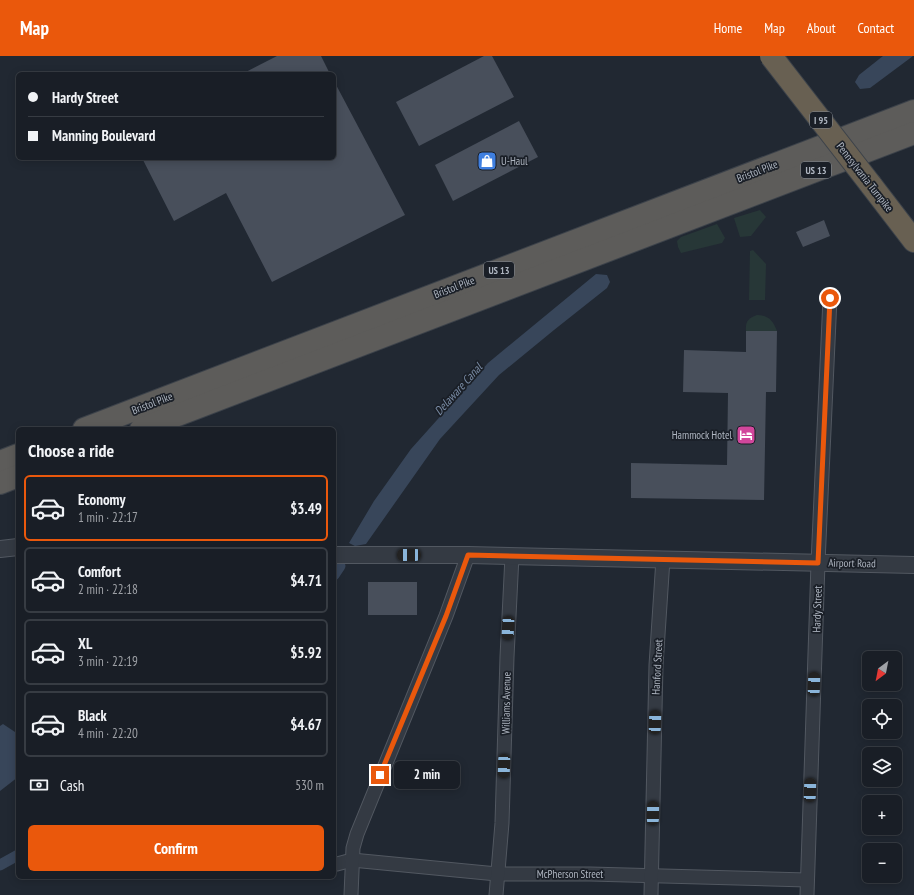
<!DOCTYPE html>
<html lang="en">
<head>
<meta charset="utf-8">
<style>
  :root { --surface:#191e26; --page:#22272e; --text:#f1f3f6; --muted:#9fa2a7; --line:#373c43; --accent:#ea580c }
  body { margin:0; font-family:"PT Sans Narrow",sans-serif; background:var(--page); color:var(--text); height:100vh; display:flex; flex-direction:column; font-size:15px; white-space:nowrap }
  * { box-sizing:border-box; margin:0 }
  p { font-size:13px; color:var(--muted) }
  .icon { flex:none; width:22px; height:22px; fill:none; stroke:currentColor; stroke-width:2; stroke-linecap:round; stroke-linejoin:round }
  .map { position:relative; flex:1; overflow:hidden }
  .details { position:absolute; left:16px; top:371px; width:320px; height:452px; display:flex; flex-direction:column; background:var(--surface); border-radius:6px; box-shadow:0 2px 10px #0003,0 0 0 1px var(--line) }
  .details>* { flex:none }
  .banner { position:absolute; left:16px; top:16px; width:320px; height:88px; border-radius:6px; box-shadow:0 2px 10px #0003,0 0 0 1px var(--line); display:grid; align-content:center; height:88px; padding:0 12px; background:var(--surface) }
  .needle { width:26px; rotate:212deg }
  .fabs { position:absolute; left:862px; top:595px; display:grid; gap:8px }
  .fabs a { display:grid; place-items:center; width:40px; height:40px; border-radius:6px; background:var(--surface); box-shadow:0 2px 10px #0003,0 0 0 1px var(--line); font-size:20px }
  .end { position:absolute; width:18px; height:18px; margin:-9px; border:5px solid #ea580c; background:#fff; box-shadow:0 0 0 2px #fff }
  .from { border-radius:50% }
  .bubble { position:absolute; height:28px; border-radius:6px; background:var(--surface); box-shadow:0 2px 10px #0003,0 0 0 1px var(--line); font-size:13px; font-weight:600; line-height:28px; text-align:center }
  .car { position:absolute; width:12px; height:24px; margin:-12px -6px; border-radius:5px; box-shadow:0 0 3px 1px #0007; background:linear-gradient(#222 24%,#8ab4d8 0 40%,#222 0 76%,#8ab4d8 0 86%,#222 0) }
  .banner b { display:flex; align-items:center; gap:14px; height:38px; font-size:15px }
  .banner b+b { border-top:1px solid var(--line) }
  .banner i { width:10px; height:10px; background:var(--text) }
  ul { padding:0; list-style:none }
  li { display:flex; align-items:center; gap:12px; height:66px; margin:0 8px 6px; padding:0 4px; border:2px solid var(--line); border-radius:6px }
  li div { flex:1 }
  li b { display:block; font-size:15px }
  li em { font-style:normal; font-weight:600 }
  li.selected { border-color:var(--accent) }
  li>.icon { width:36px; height:36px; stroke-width:1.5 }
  h2 { padding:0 12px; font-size:18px; line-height:48px }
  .pay { display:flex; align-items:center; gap:10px; height:44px; padding:0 12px; font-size:15px }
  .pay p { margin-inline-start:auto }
  .primary-button { display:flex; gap:8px; margin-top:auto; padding:8px 12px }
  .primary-button a { flex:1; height:46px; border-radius:6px; background:var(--accent); color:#fff; font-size:16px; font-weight:600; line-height:46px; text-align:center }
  header { display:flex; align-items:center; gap:24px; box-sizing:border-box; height:56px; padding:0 20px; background:var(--accent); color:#fff }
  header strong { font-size:19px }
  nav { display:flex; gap:22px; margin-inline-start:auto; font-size:14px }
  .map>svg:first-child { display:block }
</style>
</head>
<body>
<header>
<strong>Map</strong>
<nav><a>Home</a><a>Map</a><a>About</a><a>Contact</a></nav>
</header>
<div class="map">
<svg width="914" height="839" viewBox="0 0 914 839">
  <rect width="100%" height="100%" fill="#212832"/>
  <g fill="#273737">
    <path d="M760,154l6,7 -15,19 -11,1 -6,-19z"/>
    <path d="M717,168l8,14 -3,5 -41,10 -3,-6 -1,-6 4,-4z"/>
    <path d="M753,194l13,14 -1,36h-16l1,-49z"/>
    <path d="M757,259c12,0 16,6 20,16h-31c-1,-10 3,-13 11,-16z"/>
  </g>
  <g fill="#38465a">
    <path d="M883,0h30l-43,32 -10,1 -5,-7 4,-7z"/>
    <path d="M596,218l11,1 3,7 -3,6 -53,42 -55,45 -59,64 -74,105 -11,2 -6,-3 25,-42 37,-52 77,-86z"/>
    <path d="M3,668l15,10v43l-18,14v-65z"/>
  </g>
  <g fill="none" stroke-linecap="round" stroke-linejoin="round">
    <g stroke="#38465a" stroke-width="11">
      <path d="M334,519l6,-9"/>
      <path d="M0,809l18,-10"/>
    </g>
  </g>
  <g fill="#484f5b">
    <path d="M277,0h44l9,18h-88z"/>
    <path d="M484,0h8l22,41 -95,49 -23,-44z"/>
    <path d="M334,25l71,134 -133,67 -46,-89 -52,28 -32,-63h192z"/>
    <path d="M519,65l19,36 -85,44 -18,-36z"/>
    <path d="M824,164l6,16 -27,11 -7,-15z"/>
    <path d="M746,275h31l-1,61h-10l-2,108 -133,-2v-35l96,2 1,-72 -45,-1 1,-42 62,2z"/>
    <rect x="368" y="526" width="49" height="33"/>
  </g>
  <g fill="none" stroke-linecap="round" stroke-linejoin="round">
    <defs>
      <g id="minor">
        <path d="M334,807l3,1 15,-4 145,14h93l217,6"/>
        <path d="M351,839l2,-47 4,-14 89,-218 22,-61"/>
        <path d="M496,839l6,-72 5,-166 5,-101"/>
        <path d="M651,839l5,-230 7,-106"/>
        <path d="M807,839l11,-332 12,-265"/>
      </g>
      <g id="tertiary">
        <path d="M0,493l18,-2"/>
        <path d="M334,499h134l446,10"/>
      </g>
      <g id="trunk">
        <path d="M84,373l830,-318"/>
        <path d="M141,373l773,-296"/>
        <path d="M0,406l18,-7"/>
        <path d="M0,427l18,-7"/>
      </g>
      <path id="motorway" d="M871,129l43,56"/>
    </defs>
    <use href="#minor" stroke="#525861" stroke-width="15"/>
    <use href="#tertiary" stroke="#525861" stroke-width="18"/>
    <use href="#trunk" stroke="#3c424a" stroke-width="24"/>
    <use href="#motorway" stroke="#3c424a" stroke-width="24"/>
    <use href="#minor" stroke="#343a43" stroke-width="13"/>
    <use href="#tertiary" stroke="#343a43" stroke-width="16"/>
    <use href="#trunk" stroke="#5d5c5a" stroke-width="22"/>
    <use href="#motorway" stroke="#686052" stroke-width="22"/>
    <defs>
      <path id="motorway-bridge" d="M771,0l100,129"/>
    </defs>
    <use href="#motorway-bridge" stroke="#3c424a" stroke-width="24" stroke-linecap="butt"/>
    <use href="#motorway-bridge" stroke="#686052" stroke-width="22"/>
  </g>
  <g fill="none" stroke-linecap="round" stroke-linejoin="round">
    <path stroke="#ea580c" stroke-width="5" d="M380,719l66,-159 22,-61 350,8 12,-265"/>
  </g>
  <defs>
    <symbol id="shop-square" viewBox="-11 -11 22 22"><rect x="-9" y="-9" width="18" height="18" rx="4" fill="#3f7fe0" stroke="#1a1f27"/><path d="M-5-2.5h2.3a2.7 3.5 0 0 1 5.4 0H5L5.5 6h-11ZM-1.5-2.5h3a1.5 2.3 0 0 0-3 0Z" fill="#fff"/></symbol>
    <symbol id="hotel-square" viewBox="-11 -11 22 22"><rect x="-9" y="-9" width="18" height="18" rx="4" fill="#d1479c" stroke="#1a1f27"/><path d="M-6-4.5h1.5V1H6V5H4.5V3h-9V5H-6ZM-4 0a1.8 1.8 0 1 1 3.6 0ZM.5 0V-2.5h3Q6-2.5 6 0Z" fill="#fff"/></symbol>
  </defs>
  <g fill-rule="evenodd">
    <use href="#shop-square" x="476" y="94" width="22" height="22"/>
    <use href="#hotel-square" x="735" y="368" width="22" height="22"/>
  </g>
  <g text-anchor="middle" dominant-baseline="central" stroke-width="3.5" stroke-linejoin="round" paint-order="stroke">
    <g fill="#1a1f27" stroke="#828892" stroke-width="1">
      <rect x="810" y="56" width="22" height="16" rx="3"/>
      <rect x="801" y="106" width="30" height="16" rx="3"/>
      <rect x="484" y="206" width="30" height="16" rx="3"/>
    </g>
    <g font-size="10" font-weight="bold" fill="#aeb5c0">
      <text x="821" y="64">I 95</text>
      <text x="816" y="114">US 13</text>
      <text x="499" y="214">US 13</text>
    </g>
    <g font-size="11" fill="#aeb5c0" stroke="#1a1f27" text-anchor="start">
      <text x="501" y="105">U-Haul</text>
      <text x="732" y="379" text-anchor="end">Hammock Hotel</text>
    </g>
    <g font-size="11" fill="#aeb5c0" stroke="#1a1f27">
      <text transform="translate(757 115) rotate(-21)">Bristol Pike</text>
      <text transform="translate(865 121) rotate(52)">Pennsylvania Turnpike</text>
      <text transform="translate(454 231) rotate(-21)">Bristol Pike</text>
      <text transform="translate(152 347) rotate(-21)">Bristol Pike</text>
      <text transform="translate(852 507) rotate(1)">Airport Road</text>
      <text transform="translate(817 553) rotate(-88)">Hardy Street</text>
      <text transform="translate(657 611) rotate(-87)">Hanford Street</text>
      <text transform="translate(506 647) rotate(-89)">Williams Avenue</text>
      <text x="570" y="818">McPherson Street</text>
    </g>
    <g font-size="12" font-style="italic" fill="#7a8ca5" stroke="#1a1f27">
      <text transform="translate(458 333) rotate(-48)">Delaware Canal</text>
    </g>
  </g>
</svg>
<div class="fabs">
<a><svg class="needle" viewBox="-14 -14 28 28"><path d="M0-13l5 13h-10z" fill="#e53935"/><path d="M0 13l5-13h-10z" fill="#9fa2a7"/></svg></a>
<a><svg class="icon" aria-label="locate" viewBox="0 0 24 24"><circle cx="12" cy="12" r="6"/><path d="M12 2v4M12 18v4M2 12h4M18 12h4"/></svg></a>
<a><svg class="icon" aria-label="layers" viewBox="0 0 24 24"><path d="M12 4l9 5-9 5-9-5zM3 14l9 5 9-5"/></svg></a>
<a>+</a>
<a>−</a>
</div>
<i class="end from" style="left:830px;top:242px"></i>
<i class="end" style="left:380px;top:719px"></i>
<div class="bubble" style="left:394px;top:705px;width:66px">2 min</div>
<i class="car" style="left:409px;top:499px;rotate:270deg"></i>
<i class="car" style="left:508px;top:572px;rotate:183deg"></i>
<i class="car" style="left:814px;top:628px;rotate:2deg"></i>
<i class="car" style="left:655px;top:666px;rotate:2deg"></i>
<i class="car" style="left:504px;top:710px;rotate:182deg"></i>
<i class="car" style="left:810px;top:734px;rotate:2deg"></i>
<i class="car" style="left:653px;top:757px;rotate:1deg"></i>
<div class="banner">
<b><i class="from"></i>Hardy Street</b>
<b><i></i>Manning Boulevard</b>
</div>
<section class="details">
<h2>Choose a ride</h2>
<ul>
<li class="selected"><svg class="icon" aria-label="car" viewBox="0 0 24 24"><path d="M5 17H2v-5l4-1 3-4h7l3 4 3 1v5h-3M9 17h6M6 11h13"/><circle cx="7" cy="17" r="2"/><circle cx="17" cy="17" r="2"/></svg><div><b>Economy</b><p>1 min · 22:17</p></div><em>$3.49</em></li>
<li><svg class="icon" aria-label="car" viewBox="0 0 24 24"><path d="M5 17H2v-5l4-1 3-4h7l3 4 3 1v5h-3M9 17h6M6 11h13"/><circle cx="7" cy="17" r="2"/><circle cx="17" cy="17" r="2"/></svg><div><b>Comfort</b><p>2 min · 22:18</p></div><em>$4.71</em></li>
<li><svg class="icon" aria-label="car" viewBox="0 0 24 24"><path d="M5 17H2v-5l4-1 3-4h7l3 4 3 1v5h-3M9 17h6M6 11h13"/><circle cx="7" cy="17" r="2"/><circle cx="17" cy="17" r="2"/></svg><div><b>XL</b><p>3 min · 22:19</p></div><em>$5.92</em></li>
<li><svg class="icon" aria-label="car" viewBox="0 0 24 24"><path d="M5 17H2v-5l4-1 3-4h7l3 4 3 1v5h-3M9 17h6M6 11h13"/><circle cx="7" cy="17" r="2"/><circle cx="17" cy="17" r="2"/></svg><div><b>Black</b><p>4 min · 22:20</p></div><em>$4.67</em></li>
</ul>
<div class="pay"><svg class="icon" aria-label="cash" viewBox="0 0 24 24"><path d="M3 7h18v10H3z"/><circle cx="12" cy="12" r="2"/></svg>Cash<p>530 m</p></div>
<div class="primary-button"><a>Confirm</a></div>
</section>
</div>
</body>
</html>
